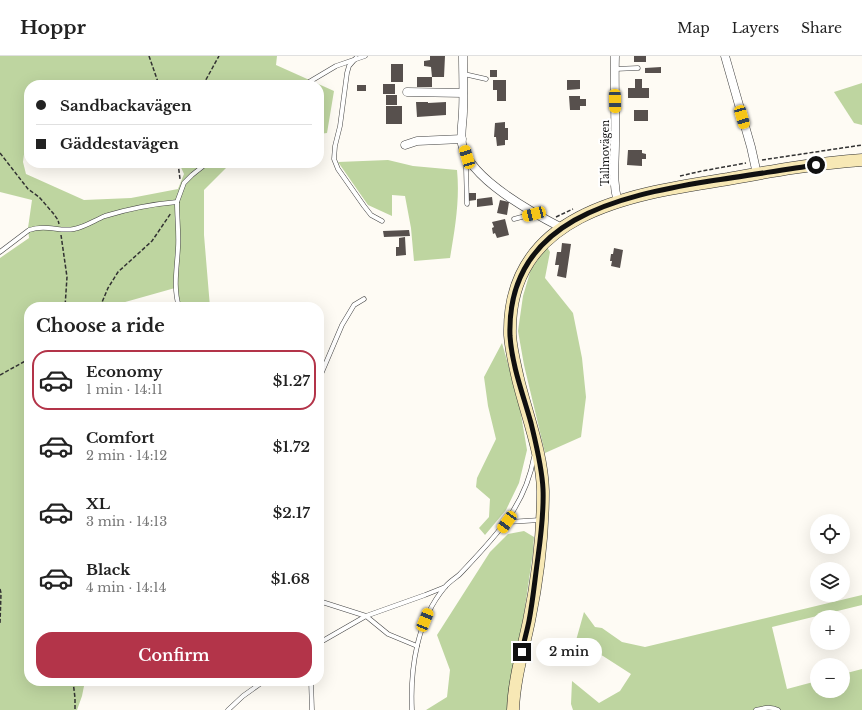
<!DOCTYPE html>
<html lang="en">
<head>
<meta charset="utf-8">
<style>
  :root { --surface:#fff; --page:#f2f2f2; --text:#222; --muted:#767676; --line:#e0e0e0; --accent:#b33449 }
  body { margin:0; font-family:"Libre Baskerville",serif; background:var(--page); color:var(--text); height:100vh; display:flex; flex-direction:column; font-size:15px; white-space:nowrap }
  * { box-sizing:border-box; margin:0 }
  p { font-size:13px; color:var(--muted) }
  .icon { flex:none; width:22px; height:22px; fill:none; stroke:currentColor; stroke-width:2; stroke-linecap:round; stroke-linejoin:round }
  .map { position:relative; flex:1; overflow:hidden }
  .side { position:absolute; left:24px; top:246px; width:300px; height:384px; display:flex; flex-direction:column; background:var(--surface); border-radius:16px; box-shadow:0 4px 16px #0002 }
  .side>* { flex:none }
  .top-card { position:absolute; left:24px; top:24px; width:300px; height:88px; border-radius:16px; box-shadow:0 4px 16px #0002; display:grid; align-content:center; height:88px; padding:0 12px; background:var(--surface) }
  .buttons { position:absolute; left:810px; top:458px; display:grid; gap:8px }
  .buttons a { display:grid; place-items:center; width:40px; height:40px; border-radius:50%; background:var(--surface); box-shadow:0 4px 16px #0002; font-size:20px }
  .end { position:absolute; width:18px; height:18px; margin:-9px; border:5px solid #101010; background:#fff; box-shadow:0 0 0 2px #fff }
  .from { border-radius:50% }
  .bubble { position:absolute; height:28px; border-radius:14px; background:var(--surface); box-shadow:0 4px 16px #0002; font-size:13px; font-weight:600; line-height:28px; text-align:center }
  .car { position:absolute; width:12px; height:24px; margin:-12px -6px; border-radius:5px; box-shadow:0 0 3px 1px #0007; background:linear-gradient(#f5c518 24%,#345 0 40%,#f5c518 0 76%,#345 0 86%,#f5c518 0) }
  .top-card b { display:flex; align-items:center; gap:14px; height:38px; font-size:15px }
  .top-card b+b { border-top:1px solid var(--line) }
  .top-card i { width:10px; height:10px; background:var(--text) }
  ul { padding:0; list-style:none }
  li { display:flex; align-items:center; gap:12px; height:60px; margin:0 8px 6px; padding:0 4px; border:2px solid transparent; border-radius:16px }
  li div { flex:1 }
  li b { display:block; font-size:15px }
  li em { font-style:normal; font-weight:600 }
  li.selected { border-color:var(--accent) }
  li>.icon { width:36px; height:36px; stroke-width:1.5 }
  h2 { padding:0 12px; font-size:18px; line-height:48px }
  .cta { display:flex; gap:8px; margin-top:auto; padding:8px 12px }
  .cta a { flex:1; height:46px; border-radius:16px; background:var(--accent); color:#fff; font-size:16px; font-weight:600; line-height:46px; text-align:center }
  header { display:flex; align-items:center; gap:24px; box-sizing:border-box; height:56px; padding:0 20px; background:var(--surface); border-bottom:1px solid var(--line) }
  header strong { font-size:19px }
  nav { display:flex; gap:22px; margin-inline-start:auto; font-size:14px }
  .map>svg:first-child { display:block }
</style>
</head>
<body>
<header>
<strong>Hoppr</strong>
<nav><a>Map</a><a>Layers</a><a>Share</a></nav>
</header>
<div class="map">
<svg width="862" height="654" viewBox="0 0 862 654">
  <rect width="100%" height="100%" fill="#fefbf4"/>
  <g fill="#bed5a0">
    <path d="M0,0h277l-1,9 58,26 -7,42 -8,1v-49h-290v53l-3,1 -3,23 3,12 58,26 47,-2 47,-9 6,-15 -5,-11h52l-27,27v45l6,72h-29l-6,-19 -64,18v1h-82v374h56l-3,15 -5,14h-77v-452l29,-20 -1,-10 4,-28 -32,-8z"/>
    <path d="M862,27v42l-8,-2 -20,-31z"/>
    <path d="M388,104l25,6 44,4c3,29 -2,59 -7,88l-36,3 -3,-33 -6,-32 -13,-1v21l-24,-11 -30,-43z"/>
    <path d="M547,191l3,5 -5,26 28,35 9,45 4,39 -5,40 -36,16 -21,-88 -6,-34 5,-35 8,-27z"/>
    <path d="M502,287l17,60 8,47 -8,33 -13,27 -21,25 -6,-7 10,-11 1,-18 -14,-12 1,-9 19,-39 -8,-33 -4,-29z"/>
    <path d="M524,475l10,6 -1,15 -23,158h-84l21,-13 3,-27 -13,-35 53,-83 18,-18z"/>
    <path d="M862,539v10l-90,22 15,62 30,-8v10h26v-17l19,-5v41h-289l-2,-6 1,-23 27,22 21,-12 11,-17 -28,-18 -28,-12 9,-32 11,15 7,1 20,14 23,5z"/>
  </g>
  <g fill="#57504d">
    <path d="M430,0h15l-1,21h-12l-1,-10 -7,-1v-5l6,-1z"/>
    <rect x="634" y="0" width="12" height="6"/>
    <rect x="391" y="8" width="12" height="18"/>
    <path d="M661,11v6h-16v-5z"/>
    <rect x="490" y="14" width="7" height="7"/>
    <rect x="417" y="21" width="15" height="10"/>
    <path d="M635,23h7v9h7v10h-21v-10h7z"/>
    <path d="M493,24h13v21h-9v-11h-4z"/>
    <path d="M567,24h13v9l-13,1z"/>
    <rect x="383" y="28" width="12" height="10"/>
    <rect x="357" y="29" width="9" height="6"/>
    <rect x="386" y="39" width="11" height="10"/>
    <path d="M569,40h11v3h6v7h-6v4h-10z"/>
    <path d="M416,46h12v1l18,-1v13l-29,2z"/>
    <rect x="386" y="50" width="16" height="18"/>
    <rect x="634" y="54" width="14" height="11"/>
    <path d="M505,66v6h3v12h-3v5l-8,1 -1,-9h-2l1,-14z"/>
    <path d="M628,94h14v3l4,1v5h-4v7l-15,-1z"/>
    <path d="M468,137h8v7l-8,1z"/>
    <path d="M492,141l1,8 -16,2v-8z"/>
    <path d="M500,144l9,2 -2,13 -10,-2z"/>
    <path d="M505,163l4,16 -12,3 -2,-5 -2,1 -1,-6 2,-1 -2,-5z"/>
    <path d="M409,174l1,6 -26,1 -1,-6z"/>
    <path d="M405,181l1,18 -10,1v-9h3v-9z"/>
    <path d="M562,187l9,1 -5,34 -9,-2 2,-11h-4l2,-13h4z"/>
    <path d="M614,192l9,2 -3,18 -9,-2 1,-5h-2l1,-7h2z"/>
  </g>
  <g fill="none" stroke-linecap="round" stroke-linejoin="round">
    <defs>
      <g id="lane">
        <path d="M356,2l-7,8 -2,7 -7,53 -5,20 -1,13 4,10 26,37 7,9 11,6"/>
        <path d="M615,13l23,-1"/>
        <path d="M464,18l22,5"/>
        <path d="M304,29l32,-19 29,-10"/>
        <path d="M177,146c0,16 2,31 1,46 -1,20 -5,39 1,59"/>
        <path d="M467,148l-1,-36 1,-10"/>
        <path d="M514,163l19,-5"/>
        <path d="M0,196l29,-22c18,-6 30,2 45,-1 11,-2 21,-9 31,-13 23,-7 49,-12 72,-14l7,-19 8,-8 15,-12"/>
        <path d="M319,323l23,-54 12,-20 10,-6"/>
        <path d="M507,466l33,-2"/>
        <path d="M319,545l47,15 22,18 29,12"/>
        <path d="M319,587l47,-27 59,-21 20,-8"/>
        <path d="M311,625l1,29"/>
        <path d="M228,654l15,-14 21,-15"/>
        <path d="M412,654c-2,-42 5,-90 33,-123 4,-5 9,-8 14,-12 34,-36 66,-67 75,-118"/>
        <path d="M756,654c8,-2 15,-4 22,0"/>
      </g>
      <g id="street">
        <path d="M463,0c0,18 1,37 0,55 0,10 -3,23 -1,33 7,35 71,69 100,84"/>
        <path d="M615,0c-1,29 1,58 0,87 0,20 -3,39 3,59"/>
        <path d="M725,0l26,91 6,27"/>
        <path d="M407,36l56,1"/>
        <path d="M405,89l12,-4 45,-2"/>
      </g>
      <path id="secondary" d="M513,654c1,-30 10,-60 16,-89 8,-39 14,-89 14,-130 -1,-38 -16,-75 -25,-112 -3,-14 -7,-29 -8,-44 -3,-124 123,-141 218,-156 44,-8 89,-16 134,-19"/>
    </defs>
    <use href="#lane" stroke="#434343" stroke-width="5"/>
    <use href="#street" stroke="#434343" stroke-width="9"/>
    <use href="#secondary" stroke="#323232" stroke-width="13"/>
    <g stroke="#323232" stroke-width="1.5" stroke-dasharray="4 2" stroke-linecap="butt">
      <path d="M149,0l10,29"/>
      <path d="M203,29l16,-29"/>
      <path d="M0,97l28,36 11,8 14,16 5,7 1,4"/>
      <path d="M762,104l100,-15"/>
      <path d="M178,107l2,16"/>
      <path d="M680,120l22,-5 44,-8"/>
      <path d="M556,161l17,-8"/>
      <path d="M61,179l6,42 -2,30"/>
      <path d="M100,251l8,-19 10,-16 34,-31 19,-28"/>
      <path d="M0,319l29,-16"/>
      <path d="M0,533l1,4 -1,31"/>
      <path d="M73,625l2,17v12"/>
    </g>
    <use href="#lane" stroke="#fff" stroke-width="4"/>
    <use href="#street" stroke="#fff" stroke-width="8"/>
    <use href="#secondary" stroke="#f7e8b5" stroke-width="12"/>
  </g>
  <g fill="none" stroke-linecap="round" stroke-linejoin="round">
    <path stroke="#101010" stroke-width="5" d="M522,596c2,-11 5,-21 7,-31 4,-21 6,-43 9,-64 3,-22 6,-45 5,-68 -1,-22 -7,-45 -12,-66 -8,-29 -19,-57 -21,-87 -4,-117 109,-140 200,-155 36,-5 71,-11 106,-16"/>
  </g>
  <g text-anchor="middle" dominant-baseline="central" stroke-width="4" stroke-linejoin="round" paint-order="stroke">
    <g font-size="10" fill="#101010" stroke="#fff">
      <text transform="translate(605 97) rotate(-90)">Tallmovägen</text>
    </g>
  </g>
</svg>
<div class="buttons">
<a><svg class="icon" aria-label="locate" viewBox="0 0 24 24"><circle cx="12" cy="12" r="6"/><path d="M12 2v4M12 18v4M2 12h4M18 12h4"/></svg></a>
<a><svg class="icon" aria-label="layers" viewBox="0 0 24 24"><path d="M12 4l9 5-9 5-9-5zM3 14l9 5 9-5"/></svg></a>
<a>+</a>
<a>−</a>
</div>
<i class="end from" style="left:816px;top:109px"></i>
<i class="end" style="left:522px;top:596px"></i>
<div class="bubble" style="left:536px;top:582px;width:66px">2 min</div>
<i class="car" style="left:615px;top:45px;rotate:179deg"></i>
<i class="car" style="left:742px;top:61px;rotate:164deg"></i>
<i class="car" style="left:467px;top:101px;rotate:343deg"></i>
<i class="car" style="left:534px;top:158px;rotate:255deg"></i>
<i class="car" style="left:507px;top:466px;rotate:216deg"></i>
<i class="car" style="left:425px;top:564px;rotate:22deg"></i>
<div class="top-card">
<b><i class="from"></i>Sandbackavägen</b>
<b><i></i>Gäddestavägen</b>
</div>
<section class="side">
<h2>Choose a ride</h2>
<ul>
<li class="selected"><svg class="icon" aria-label="car" viewBox="0 0 24 24"><path d="M5 17H2v-5l4-1 3-4h7l3 4 3 1v5h-3M9 17h6M6 11h13"/><circle cx="7" cy="17" r="2"/><circle cx="17" cy="17" r="2"/></svg><div><b>Economy</b><p>1 min · 14:11</p></div><em>$1.27</em></li>
<li><svg class="icon" aria-label="car" viewBox="0 0 24 24"><path d="M5 17H2v-5l4-1 3-4h7l3 4 3 1v5h-3M9 17h6M6 11h13"/><circle cx="7" cy="17" r="2"/><circle cx="17" cy="17" r="2"/></svg><div><b>Comfort</b><p>2 min · 14:12</p></div><em>$1.72</em></li>
<li><svg class="icon" aria-label="car" viewBox="0 0 24 24"><path d="M5 17H2v-5l4-1 3-4h7l3 4 3 1v5h-3M9 17h6M6 11h13"/><circle cx="7" cy="17" r="2"/><circle cx="17" cy="17" r="2"/></svg><div><b>XL</b><p>3 min · 14:13</p></div><em>$2.17</em></li>
<li><svg class="icon" aria-label="car" viewBox="0 0 24 24"><path d="M5 17H2v-5l4-1 3-4h7l3 4 3 1v5h-3M9 17h6M6 11h13"/><circle cx="7" cy="17" r="2"/><circle cx="17" cy="17" r="2"/></svg><div><b>Black</b><p>4 min · 14:14</p></div><em>$1.68</em></li>
</ul>
<div class="cta"><a>Confirm</a></div>
</section>
</div>
</body>
</html>
